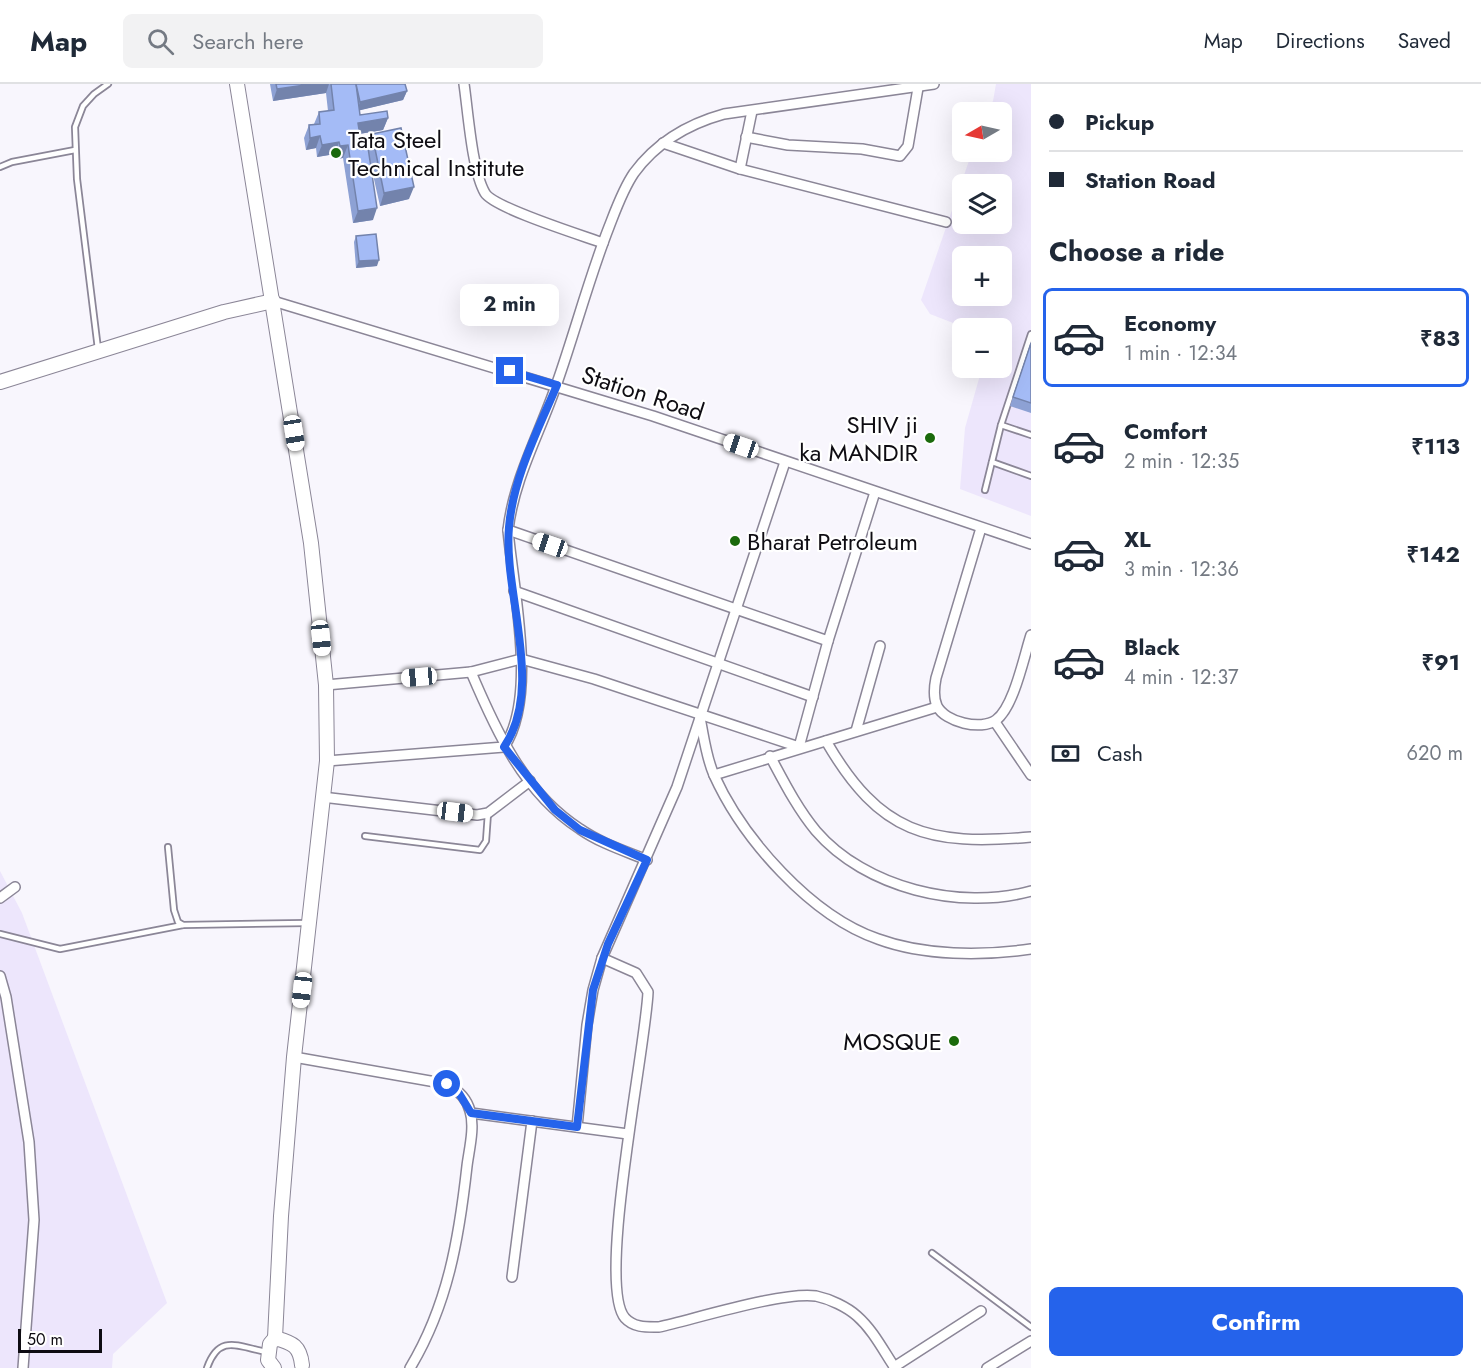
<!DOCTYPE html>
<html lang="en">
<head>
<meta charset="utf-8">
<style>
  :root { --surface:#fff; --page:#f2f2f3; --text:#1f2937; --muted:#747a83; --line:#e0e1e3; --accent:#2563eb }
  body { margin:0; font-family:Jost,sans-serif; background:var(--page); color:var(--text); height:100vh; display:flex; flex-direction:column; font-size:22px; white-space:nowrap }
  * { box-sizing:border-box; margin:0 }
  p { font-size:20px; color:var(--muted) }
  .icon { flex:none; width:33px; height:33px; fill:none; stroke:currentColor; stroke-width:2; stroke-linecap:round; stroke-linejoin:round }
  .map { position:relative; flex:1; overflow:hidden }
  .sheet { display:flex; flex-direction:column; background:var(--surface); width:450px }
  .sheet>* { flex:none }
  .guide { display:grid; align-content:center; height:132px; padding:0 18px; background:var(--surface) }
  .needle { width:39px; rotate:261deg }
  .tools { position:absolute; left:952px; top:18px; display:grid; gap:12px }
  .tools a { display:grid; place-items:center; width:60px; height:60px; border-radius:9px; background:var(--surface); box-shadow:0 6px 24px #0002; font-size:30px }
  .scale { position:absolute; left:18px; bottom:15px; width:84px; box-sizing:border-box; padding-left:6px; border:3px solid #0e0c12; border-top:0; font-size:16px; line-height:21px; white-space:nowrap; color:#0e0c12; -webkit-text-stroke:4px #fff; paint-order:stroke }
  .end { position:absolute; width:27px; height:27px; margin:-14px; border:8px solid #2563eb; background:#fff; box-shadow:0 0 0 3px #fff }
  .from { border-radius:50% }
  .bubble { position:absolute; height:42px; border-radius:9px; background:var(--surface); box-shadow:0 6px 24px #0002; font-size:20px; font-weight:700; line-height:42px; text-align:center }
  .car { position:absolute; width:18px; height:36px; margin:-18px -9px; border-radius:8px; box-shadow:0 0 4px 2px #0007; background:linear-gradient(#fff 24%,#345 0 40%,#fff 0 76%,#345 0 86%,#fff 0) }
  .guide b { display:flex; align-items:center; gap:21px; height:57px; font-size:22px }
  .guide b+b { border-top:2px solid var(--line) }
  .guide i { width:15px; height:15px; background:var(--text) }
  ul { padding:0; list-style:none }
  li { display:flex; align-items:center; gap:18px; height:99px; margin:0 12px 9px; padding:0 6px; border:3px solid transparent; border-radius:9px }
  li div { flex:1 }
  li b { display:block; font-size:22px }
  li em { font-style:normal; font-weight:700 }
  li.selected { border-color:var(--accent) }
  li>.icon { width:54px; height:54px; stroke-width:1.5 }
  h2 { padding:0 18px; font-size:27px; line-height:72px }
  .pay { display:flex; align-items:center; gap:15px; height:66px; padding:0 18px; font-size:22px }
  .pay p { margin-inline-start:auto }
  .action { display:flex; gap:12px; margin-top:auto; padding:12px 18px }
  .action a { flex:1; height:69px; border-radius:9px; background:var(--accent); color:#fff; font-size:24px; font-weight:700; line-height:69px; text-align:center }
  header { display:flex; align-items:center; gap:36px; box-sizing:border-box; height:84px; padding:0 30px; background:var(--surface); border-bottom:2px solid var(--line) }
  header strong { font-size:28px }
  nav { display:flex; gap:33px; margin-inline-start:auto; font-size:21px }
  .search { width:420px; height:54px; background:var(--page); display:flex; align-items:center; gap:15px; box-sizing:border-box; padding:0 21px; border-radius:9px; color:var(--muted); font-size:22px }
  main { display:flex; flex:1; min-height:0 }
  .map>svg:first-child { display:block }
</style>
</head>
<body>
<header>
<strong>Map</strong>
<div class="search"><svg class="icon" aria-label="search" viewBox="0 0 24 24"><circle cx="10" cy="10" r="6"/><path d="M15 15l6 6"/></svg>Search here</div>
<nav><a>Map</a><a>Directions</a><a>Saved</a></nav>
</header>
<main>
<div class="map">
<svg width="1031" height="1284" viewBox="0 0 1031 1284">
  <rect width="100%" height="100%" fill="#f8f6fd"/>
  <g fill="#ede6fc" fill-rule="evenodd">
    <path d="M996,0h35v432l-71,-27 5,-61 17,-60h20v-40h-36l-36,-14 -9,-14 51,-148h30v-40h-16l7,-11zM963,100h39v40h-39zM963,172h39v40h-39z"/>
    <path d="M0,787l22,42 145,390 -54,51 -1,14h-112z"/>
  </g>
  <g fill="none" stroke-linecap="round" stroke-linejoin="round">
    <defs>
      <g id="lane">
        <path d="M0,83l12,-5 63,-12"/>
        <path d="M98,265l-21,-170 -2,-52 8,-21 11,-12 14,-10"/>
        <path d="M1001,341l30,10"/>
        <path d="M992,378l39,14"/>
        <path d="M985,406l16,-65 30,-91"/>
        <path d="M365,752l115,14 6,-9 2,-28"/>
        <path d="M168,763l6,63 4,12 5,3 124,-2"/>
        <path d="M0,850l60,15 123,-24"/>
        <path d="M932,1169l99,74"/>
        <path d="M207,1284c12,-34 30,-22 59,-16"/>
      </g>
      <g id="street">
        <path d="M464,0c4,27 8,87 21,109 9,15 96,42 118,50"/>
        <path d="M746,53l42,8 74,4 38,7 8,-10 10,-58"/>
        <path d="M663,59l77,26 206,53"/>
        <path d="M740,85l12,-58"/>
        <path d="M273,217l380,115 378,128"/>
        <path d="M981,444l-45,150c-2,10 -3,19 1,28 8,16 44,25 59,14 18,-13 28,-64 35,-85"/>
        <path d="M508,446l320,111"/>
        <path d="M514,507l299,106"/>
        <path d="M471,588c25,59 53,121 109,157 20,14 45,22 67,31"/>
        <path d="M326,601l145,-13 50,-13 73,20 205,68 29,-106 47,-149"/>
        <path d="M700,634c4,19 6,39 14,57 29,64 97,141 164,164 46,17 104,17 153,10"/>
        <path d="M995,638l36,53"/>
        <path d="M856,647l24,-85"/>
        <path d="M826,657c54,93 102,105 205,96"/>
        <path d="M770,672c14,26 27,52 46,75 49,57 144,80 215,60"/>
        <path d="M327,677l177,-14c34,-50 9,-158 4,-217 6,-52 32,-97 49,-147 18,-51 32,-105 52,-156 7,-18 14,-38 25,-54 22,-30 54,-49 90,-59l210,-30"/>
        <path d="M714,691l223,-68"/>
        <path d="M322,713l155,18 11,-2 42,-32"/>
        <path d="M0,814l15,-11"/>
        <path d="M602,874l34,15 12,19c-2,55 -52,293 -23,326 9,10 22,9 34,9 36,-8 125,-36 157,-31 14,3 31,11 41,20 16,14 26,34 38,52"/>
        <path d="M0,892l6,21 23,145 5,78 -11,148"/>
        <path d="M294,973l153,27c11,6 20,15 23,27 5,16 -1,39 -3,55 -8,72 -19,139 -57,202"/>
        <path d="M471,1029l157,21"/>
        <path d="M577,1043l10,-102 6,-35 9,-32 75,-171 108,-325"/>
        <path d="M512,1193l20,-156"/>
        <path d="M894,1283l87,-56"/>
        <path d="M987,1284l44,-27"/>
      </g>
      <g id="secondary">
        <path d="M237,0l74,459 15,142 1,76 -33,296 -13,159 -6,122"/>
        <path d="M0,298l224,-70 49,-11"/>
        <path d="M274,1284l-6,-8 2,-16 5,-6c18,5 25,8 27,27"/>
      </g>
    </defs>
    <use href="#lane" stroke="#8b8697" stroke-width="8"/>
    <use href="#street" stroke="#8b8697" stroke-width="12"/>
    <use href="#secondary" stroke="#8b8697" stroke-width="16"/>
    <use href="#lane" stroke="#fff" stroke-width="4.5"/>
    <use href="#street" stroke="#fff" stroke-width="9"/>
    <use href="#secondary" stroke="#fff" stroke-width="14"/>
  </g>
  <g fill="#8da1d4">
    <path d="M270,0h135l2,7 -4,9 -43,10v5l28,3 -5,12 -24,4 2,8 7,3 4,-11 37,65 -29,7 -11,-49 4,63 -20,3 -10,-65 -7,1 -1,-5 -18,3 -1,-9 -10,2 -2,-12 5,-13 5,-1 5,-12 9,-1 -2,-18 -53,8z"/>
    <path d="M356,152l21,30 -21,2 -2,-26z"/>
    <path d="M1031,258v71l-21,-7z"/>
  </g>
  <g fill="#7383ac">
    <path d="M312,0h17l-3,9 -53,8 4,-12z"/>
    <path d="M407,7l-4,9 -46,11 3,-9z"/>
    <path d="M388,34l-5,12 -30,5 5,-12z"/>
    <path d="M320,52l-4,12 -10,2 4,-12z"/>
    <path d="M339,58l-4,12 -18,3 5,-12z"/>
    <path d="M348,61l-5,13 -7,1 4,-13z"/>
    <path d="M414,103l-5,12 -29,7 4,-13z"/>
    <path d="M377,124l-4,12 -20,3 5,-12z"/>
    <path d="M379,176l-2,6 -21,2 3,-7z"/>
  </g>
  <g fill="#a4bbf6" stroke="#7383ac" stroke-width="1.5">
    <path d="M276,0h36l-35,5z"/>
    <path d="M331,0h25l4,31 27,-4 1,7 -30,5 3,19 6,-1 10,67 -19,3 -10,-66 -8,1 -1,-4 -17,3 -2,-9 -10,2 -1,-13 11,-1 -1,-12 15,-2z"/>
    <path d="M356,0h49l2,7 -47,11z"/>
    <path d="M401,44l13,59 -30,6 -12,-59z"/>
    <path d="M376,150l3,26 -20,1 -3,-25z"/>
    <path d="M1031,259v60l-18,-6z"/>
  </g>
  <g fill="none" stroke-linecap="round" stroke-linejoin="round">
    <path stroke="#2563eb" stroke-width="8" d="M447,1000l10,6 14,23 106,14 16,-137 15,-46 39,-84 -67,-30 -25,-20 -51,-63c41,-60 -1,-154 5,-220 4,-49 29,-97 48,-142l-47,-14"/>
  </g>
  <g fill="#1b6a0c" stroke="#fff" stroke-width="2">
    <circle cx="336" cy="69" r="6"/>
    <circle cx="930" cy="354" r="6"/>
    <circle cx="735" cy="457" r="6"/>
    <circle cx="954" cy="957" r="6"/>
  </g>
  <g text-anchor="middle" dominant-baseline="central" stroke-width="4.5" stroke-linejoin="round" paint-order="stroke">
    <g font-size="24" fill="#0e0c12" stroke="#fff" text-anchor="start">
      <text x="348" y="55">Tata Steel<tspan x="348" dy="28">Technical Institute</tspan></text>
      <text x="918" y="340" text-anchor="end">SHIV ji<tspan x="918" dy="28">ka MANDIR</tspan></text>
      <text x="747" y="457">Bharat Petroleum</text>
      <text x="942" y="957" text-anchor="end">MOSQUE</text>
    </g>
    <g font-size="24" fill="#0e0c12" stroke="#fff">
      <text transform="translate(643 309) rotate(18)">Station Road</text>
    </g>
  </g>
</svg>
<div class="tools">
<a><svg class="needle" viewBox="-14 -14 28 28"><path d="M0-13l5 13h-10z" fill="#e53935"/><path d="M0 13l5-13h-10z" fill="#747a83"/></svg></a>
<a><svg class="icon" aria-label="layers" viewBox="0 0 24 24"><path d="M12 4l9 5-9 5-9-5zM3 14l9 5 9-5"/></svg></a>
<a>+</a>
<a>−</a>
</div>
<div class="scale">50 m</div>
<i class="end from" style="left:447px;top:1000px"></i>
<i class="end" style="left:510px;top:287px"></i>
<div class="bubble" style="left:460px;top:200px;width:99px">2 min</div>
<i class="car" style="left:294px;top:349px;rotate:171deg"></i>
<i class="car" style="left:741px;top:362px;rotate:289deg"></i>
<i class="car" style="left:550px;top:461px;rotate:289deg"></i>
<i class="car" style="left:321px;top:554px;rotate:174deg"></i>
<i class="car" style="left:419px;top:593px;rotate:265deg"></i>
<i class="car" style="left:455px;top:728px;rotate:97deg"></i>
<i class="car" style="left:302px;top:906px;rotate:187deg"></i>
</div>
<section class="sheet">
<div class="guide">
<b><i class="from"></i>Pickup</b>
<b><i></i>Station Road</b>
</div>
<h2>Choose a ride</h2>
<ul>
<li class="selected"><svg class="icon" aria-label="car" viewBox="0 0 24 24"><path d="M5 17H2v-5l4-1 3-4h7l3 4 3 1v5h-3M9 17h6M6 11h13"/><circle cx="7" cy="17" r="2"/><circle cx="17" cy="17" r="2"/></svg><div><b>Economy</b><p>1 min · 12:34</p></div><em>₹83</em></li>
<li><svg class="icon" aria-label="car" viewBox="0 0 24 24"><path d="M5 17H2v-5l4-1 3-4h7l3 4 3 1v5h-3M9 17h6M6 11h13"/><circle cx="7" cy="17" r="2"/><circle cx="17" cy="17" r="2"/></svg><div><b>Comfort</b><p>2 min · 12:35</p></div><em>₹113</em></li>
<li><svg class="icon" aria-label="car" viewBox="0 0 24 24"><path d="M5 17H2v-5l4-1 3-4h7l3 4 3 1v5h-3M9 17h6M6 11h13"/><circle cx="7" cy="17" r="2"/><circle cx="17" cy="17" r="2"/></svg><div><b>XL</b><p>3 min · 12:36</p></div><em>₹142</em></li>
<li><svg class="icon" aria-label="car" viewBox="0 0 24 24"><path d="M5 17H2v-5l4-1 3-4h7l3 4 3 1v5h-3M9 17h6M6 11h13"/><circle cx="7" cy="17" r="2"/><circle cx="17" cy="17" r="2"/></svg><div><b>Black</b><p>4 min · 12:37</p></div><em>₹91</em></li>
</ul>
<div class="pay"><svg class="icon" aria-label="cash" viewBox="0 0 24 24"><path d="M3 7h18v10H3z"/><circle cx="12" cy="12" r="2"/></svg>Cash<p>620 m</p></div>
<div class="action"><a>Confirm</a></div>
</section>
</main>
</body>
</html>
